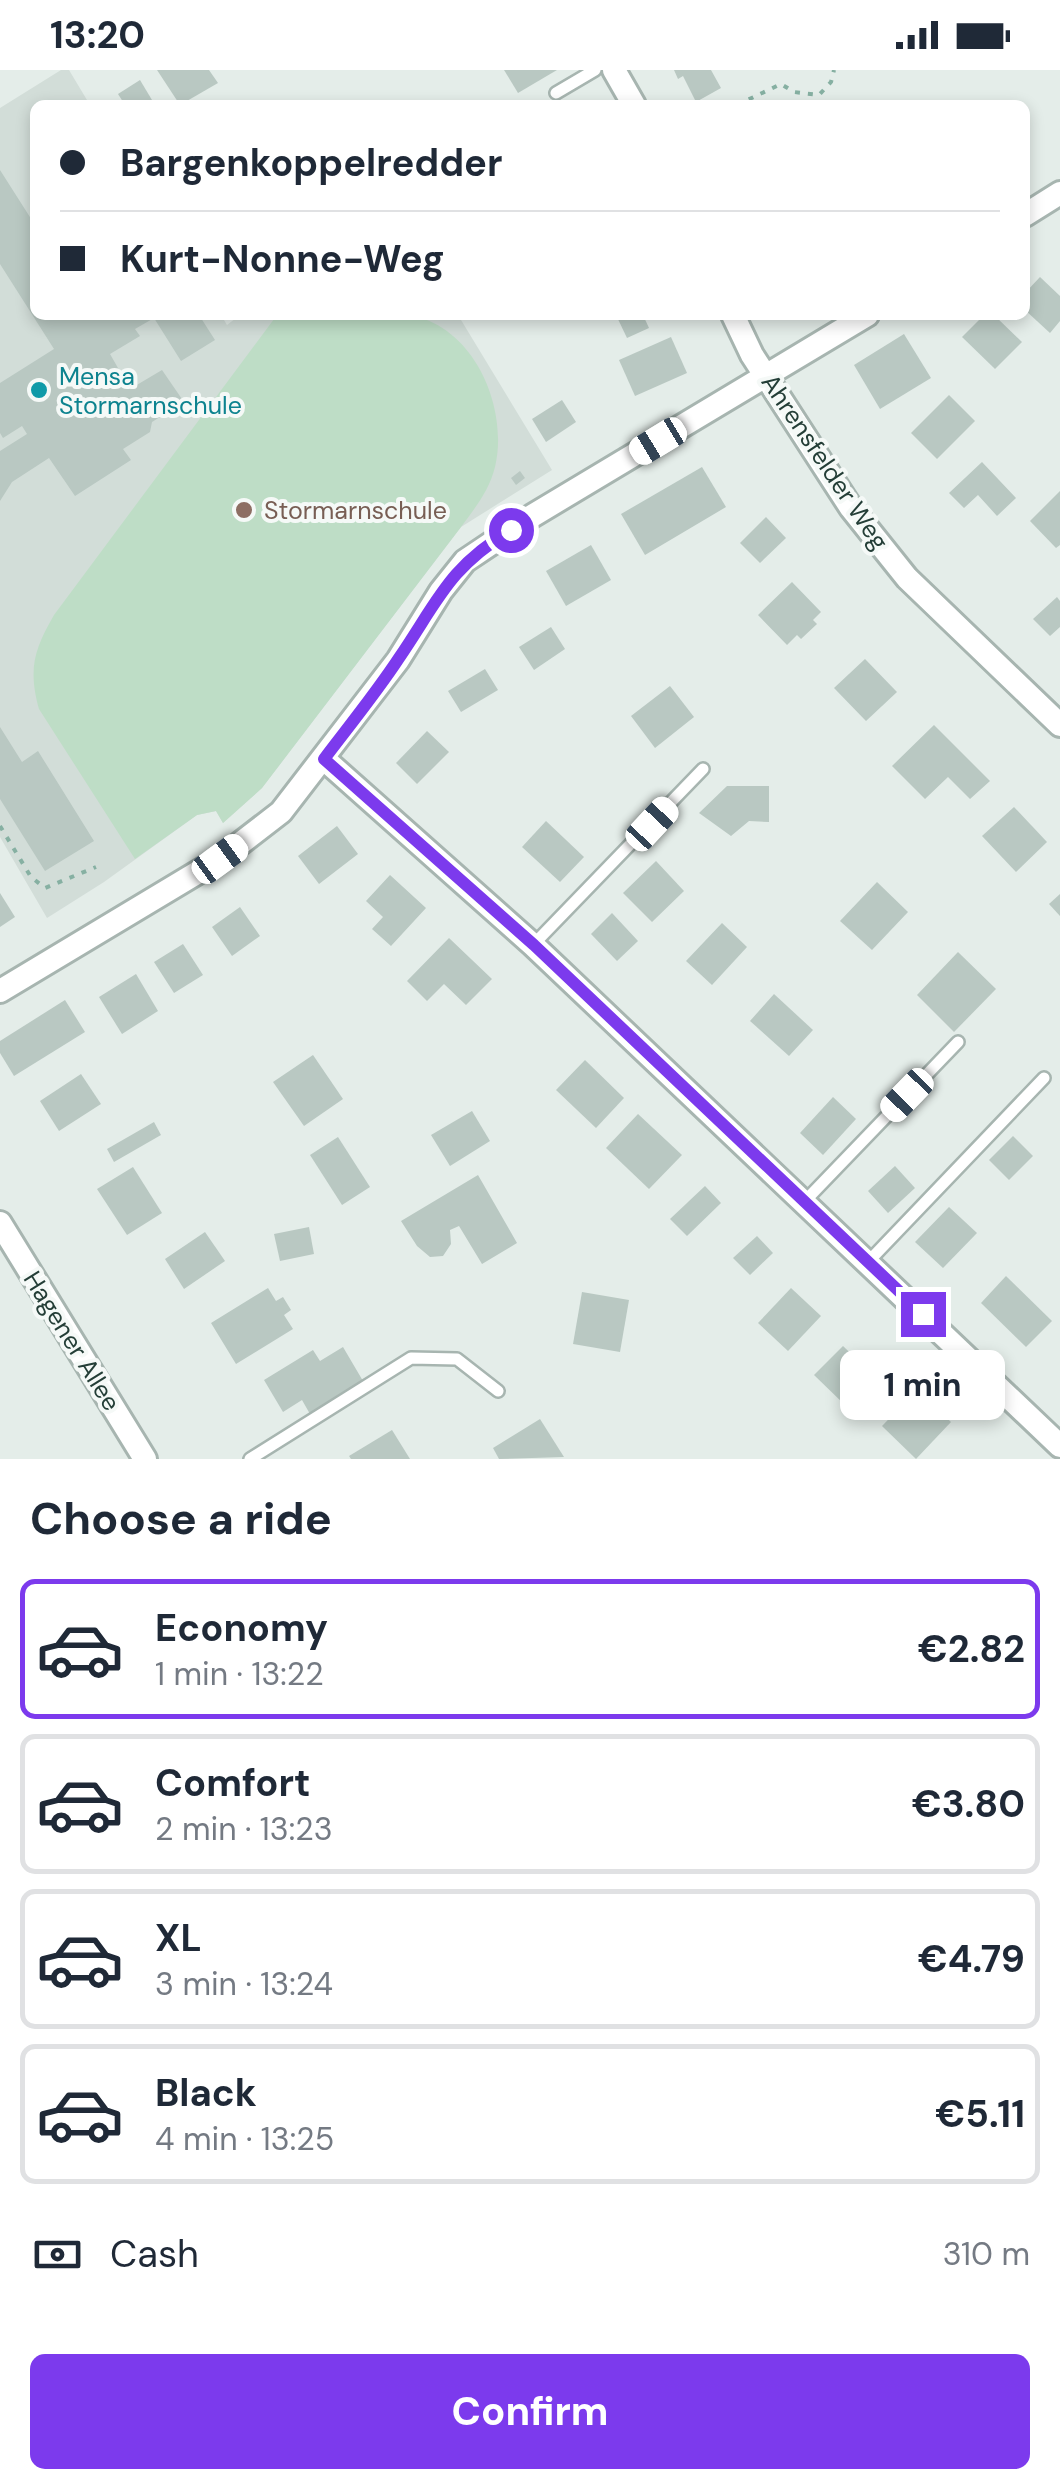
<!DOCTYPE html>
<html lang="en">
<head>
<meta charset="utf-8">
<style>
  :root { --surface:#fff; --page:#f2f2f3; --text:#1f2937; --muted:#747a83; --line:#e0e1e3; --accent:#7c3aed }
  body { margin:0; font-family:"DM Sans",sans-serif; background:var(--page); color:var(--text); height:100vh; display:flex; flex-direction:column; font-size:38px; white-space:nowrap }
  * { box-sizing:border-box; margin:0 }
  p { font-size:32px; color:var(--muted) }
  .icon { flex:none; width:55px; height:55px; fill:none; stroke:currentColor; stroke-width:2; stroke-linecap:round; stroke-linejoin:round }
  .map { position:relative; height:1389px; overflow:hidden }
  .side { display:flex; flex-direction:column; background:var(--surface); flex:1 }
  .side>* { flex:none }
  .top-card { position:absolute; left:30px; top:30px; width:1000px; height:220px; border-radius:15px; box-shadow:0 5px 15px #0003; display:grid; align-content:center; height:220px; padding:0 30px; background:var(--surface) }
  .end { position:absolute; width:45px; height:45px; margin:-22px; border:12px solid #7c3aed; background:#fff; box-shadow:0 0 0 5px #fff }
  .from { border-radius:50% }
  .bubble { position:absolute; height:70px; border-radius:15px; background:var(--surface); box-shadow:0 5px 15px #0003; font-size:32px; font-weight:700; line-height:70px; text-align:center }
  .car { position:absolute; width:30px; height:60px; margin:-30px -15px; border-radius:12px; box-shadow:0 0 8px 2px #0007; background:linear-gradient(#fff 24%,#345 0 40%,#fff 0 76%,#345 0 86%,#fff 0) }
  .top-card b { display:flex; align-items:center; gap:35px; height:95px; font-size:38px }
  .top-card b+b { border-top:2px solid var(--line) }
  .top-card i { width:25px; height:25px; background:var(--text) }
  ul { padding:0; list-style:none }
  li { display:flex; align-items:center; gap:30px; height:140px; margin:0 20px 15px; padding:0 10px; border:5px solid var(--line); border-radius:15px }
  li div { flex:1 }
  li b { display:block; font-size:38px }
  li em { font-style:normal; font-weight:700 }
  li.active { border-color:var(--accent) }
  li>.icon { width:90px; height:90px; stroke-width:1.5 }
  h2 { padding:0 30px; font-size:45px; line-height:120px }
  .pay { display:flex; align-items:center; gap:25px; height:110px; padding:0 30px; font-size:38px }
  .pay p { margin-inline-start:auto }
  .primary-button { display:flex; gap:20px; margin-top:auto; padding:20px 30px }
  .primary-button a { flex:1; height:115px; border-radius:15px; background:var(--accent); color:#fff; font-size:40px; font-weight:700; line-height:115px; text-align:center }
  .status { display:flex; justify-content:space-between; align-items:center; height:70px; padding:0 50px; background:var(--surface); direction:ltr }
  .status svg { height:28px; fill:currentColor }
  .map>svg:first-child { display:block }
</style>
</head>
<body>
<div class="status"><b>13:20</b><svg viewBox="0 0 49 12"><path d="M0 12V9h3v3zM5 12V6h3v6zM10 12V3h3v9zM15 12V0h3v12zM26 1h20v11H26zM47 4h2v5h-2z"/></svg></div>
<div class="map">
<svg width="1060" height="1389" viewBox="0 0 1060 1389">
  <rect width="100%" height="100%" fill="#e4ede9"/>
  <path fill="#d2ddd8" d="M61,0h8l21,35h-55v210h186l6,10 13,-10h218l94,155 -91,57 -199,261 -39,35 -7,-12 -19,4 -93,67 -57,36 -47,-81v-729z"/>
  <path fill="#beddc6" d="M277,245c31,0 62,0 93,0 12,0 27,-2 39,0 66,11 100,94 86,152 -6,24 -20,41 -34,60l-199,261 -39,35 -7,-12 -19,4 -62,44 -96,-150c-11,-40 -5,-59 15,-94z"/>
  <g fill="#b9c8c2">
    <path d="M157,0h52l9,13 -38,22z"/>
    <path d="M504,0h53l-39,23z"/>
    <path d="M674,0h37l10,18 -25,14 -13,-26 -5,3z"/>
    <path d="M140,10l15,25h-30l-7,-11z"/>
    <path d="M0,100l35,55v90h164l16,25 -34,21 -27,-43 -19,11 5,7 -30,18 20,35 32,-19 22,32 -32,20 -2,10 -27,17 8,11 -56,36 -26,-38 -37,24 -12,19v-50l27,-17 -5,-8 -19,12 -3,-5v-50l54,-34 -54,-85z"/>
    <path d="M1040,207l20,19v25l-10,12 -25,-23v-17z"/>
    <path d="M616,245h27l6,13 -22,10z"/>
    <path d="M984,245h10l28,27 -27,27 -33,-32z"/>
    <path d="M904,264l27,44 -51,31 -26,-44z"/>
    <path d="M671,267l16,36 -52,23 -16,-36z"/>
    <path d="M949,325l26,26 -38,38 -26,-26z"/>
    <path d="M562,330l14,22 -30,20 -14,-23z"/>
    <path d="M982,392l34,36 -19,18 -19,-21 -14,13 -15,-15z"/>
    <path d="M702,397l24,40 -81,48 -24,-41z"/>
    <path d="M520,401l5,7 -9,7 -5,-7z"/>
    <path d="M1060,421v54l-4,3 -26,-27z"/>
    <path d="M766,447l20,21 -26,25 -20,-20z"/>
    <path d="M591,475l20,35 -45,26 -20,-35z"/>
    <path d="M792,512l29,30 -8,8 4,4 -16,15 -4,-4 -10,10 -29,-30z"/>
    <path d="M1057,527l3,4v26l-10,9 -17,-17z"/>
    <path d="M551,557l14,22 -31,21 -15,-23z"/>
    <path d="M865,589l32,33 -31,29 -32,-33z"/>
    <path d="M485,599l13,21 -37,22 -13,-21z"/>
    <path d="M670,616l24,31 -39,31 -24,-32z"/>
    <path d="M934,655l56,56 -20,18 -22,-22 -23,22 -33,-33z"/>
    <path d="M0,657l22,35 16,-11 56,90 -49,30 -45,-72z"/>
    <path d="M427,661l22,21 -32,32 -21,-21z"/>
    <path d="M727,716h42v36l-20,-1 -18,15 -32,-23z"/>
    <path d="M1014,737l33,35 -31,30 -34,-36z"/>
    <path d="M546,751l38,36 -24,25 -38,-35z"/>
    <path d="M337,756l21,28 -39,30 -21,-28z"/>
    <path d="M656,791l28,30 -32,31 -29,-29z"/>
    <path d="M390,805l36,33 -35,38 -19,-17 11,-12 -17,-16z"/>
    <path d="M877,812l31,30 -36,38 -32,-29z"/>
    <path d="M0,823l15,24 -15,10z"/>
    <path d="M1060,824v22l-11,-12z"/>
    <path d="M240,837l20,29 -28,20 -20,-29z"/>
    <path d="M612,843l26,28 -21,20 -26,-27z"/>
    <path d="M722,853l25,24 -35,38 -26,-24z"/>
    <path d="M449,868l43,41 -26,26 -22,-21 -17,17 -20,-20z"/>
    <path d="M183,874l20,31 -29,18 -20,-31z"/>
    <path d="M958,882l38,37 -42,43 -37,-37z"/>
    <path d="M136,904l22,37 -36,23 -23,-37z"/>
    <path d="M774,924l39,36 -24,26 -39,-35z"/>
    <path d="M65,930l20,32 -71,44 -14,-23v-12z"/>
    <path d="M313,985l30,44 -39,27 -31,-44z"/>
    <path d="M585,990l39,38 -28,30 -40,-38z"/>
    <path d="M81,1004l20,30 -42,27 -19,-30z"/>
    <path d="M833,1027l23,22 -33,36 -23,-22z"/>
    <path d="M472,1041l18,30 -40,25 -19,-31z"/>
    <path d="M638,1044l44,41 -33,34 -43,-41z"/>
    <path d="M154,1052l7,13 -47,27 -7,-13z"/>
    <path d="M1013,1066l20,20 -24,24 -20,-20z"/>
    <path d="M338,1067l32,50 -28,18 -32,-50z"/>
    <path d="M895,1096l20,22 -27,25 -20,-22z"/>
    <path d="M133,1097l29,46 -35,22 -30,-46z"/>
    <path d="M478,1105l39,68 -35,21 -23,-38 -9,4 1,14 -8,12 -13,1 -13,-11 -16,-25z"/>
    <path d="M705,1116l16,17 -34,33 -17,-17z"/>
    <path d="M949,1137l28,26 -34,35 -28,-26z"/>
    <path d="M309,1157l5,27 -34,7 -6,-27z"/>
    <path d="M205,1162l20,29 -41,28 -19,-30z"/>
    <path d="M757,1166l16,17 -23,22 -17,-17z"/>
    <path d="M1006,1206l46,45 -26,26 -45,-44z"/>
    <path d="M268,1218l8,13 7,-4 8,13 -7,5 9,14 -57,35 -25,-41z"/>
    <path d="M791,1218l30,28 -33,35 -30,-28z"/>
    <path d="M582,1222l47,8 -9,52 -47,-8z"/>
    <path d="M843,1276l32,31 -29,29 -32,-31z"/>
    <path d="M343,1277l20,34 -53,33 -8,-14 -19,12 -19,-32 49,-30 7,11z"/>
    <path d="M917,1320l34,32 -35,37 -34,-33z"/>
    <path d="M540,1349l24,38 -65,2 -6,-11z"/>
    <path d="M392,1360l18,29h-59l-2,-3z"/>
  </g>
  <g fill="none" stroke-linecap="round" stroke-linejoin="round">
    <defs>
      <g id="service">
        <path d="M556,23l39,-23"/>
        <path d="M533,875l170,-176"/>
        <path d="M805,1131l153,-159"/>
        <path d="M868,1192l176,-184"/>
        <path d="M250,1389l161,-101 46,1 41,32"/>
      </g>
      <g id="minor">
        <path d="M614,0l20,35"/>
        <path d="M1025,145l35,-22"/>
        <path d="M733,245l19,40 99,153 56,70 153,147"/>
        <path d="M324,689l209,186 527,501"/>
        <path d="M0,921l220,-132 61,-47 117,-152 43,-69 24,-30 67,-45 335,-201"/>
        <path d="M0,1153l145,236"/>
      </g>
    </defs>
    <use href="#service" stroke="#a7b5b0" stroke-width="16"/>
    <use href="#minor" stroke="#a7b5b0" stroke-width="28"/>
    <g stroke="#86b0a2" stroke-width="4" stroke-dasharray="5 8" stroke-linecap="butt">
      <path d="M737,35l44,-21 13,8 25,3 12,-13 3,-12"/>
      <path d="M0,756l31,51 14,11 51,-21"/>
    </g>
    <use href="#service" stroke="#fff" stroke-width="11"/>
    <use href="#minor" stroke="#fff" stroke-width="22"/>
  </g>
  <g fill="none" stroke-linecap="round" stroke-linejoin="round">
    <path stroke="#7c3aed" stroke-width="12" d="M511,460c-63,38 -73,71 -112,128 -23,35 -50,68 -75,101l210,186 389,369"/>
  </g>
  <circle fill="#0f9aa8" stroke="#f5f9f7" stroke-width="4" cx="39" cy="320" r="10"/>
  <circle fill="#8d6e63" stroke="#f5f9f7" stroke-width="4" cx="244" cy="440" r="10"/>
  <g text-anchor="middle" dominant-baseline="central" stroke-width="8" stroke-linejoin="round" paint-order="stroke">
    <g font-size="25" fill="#0d838f" stroke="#f5f9f7" text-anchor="start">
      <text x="59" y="306">Mensa<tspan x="59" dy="29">Stormarnschule</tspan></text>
    </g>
    <g font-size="25" fill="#243e37" stroke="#f5f9f7">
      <text transform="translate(825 392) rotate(56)">Ahrensfelder Weg</text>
      <text transform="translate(72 1271) rotate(58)">Hagener Allee</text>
    </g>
    <g font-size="25" fill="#785e54" stroke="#f5f9f7" text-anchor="start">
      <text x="264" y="440">Stormarnschule</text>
    </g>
  </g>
</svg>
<i class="end from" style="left:511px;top:460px"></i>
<i class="end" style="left:923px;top:1244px"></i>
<div class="bubble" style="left:840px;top:1280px;width:165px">1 min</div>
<i class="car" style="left:658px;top:371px;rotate:239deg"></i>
<i class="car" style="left:652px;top:754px;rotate:43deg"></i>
<i class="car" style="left:220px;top:789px;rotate:54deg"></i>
<i class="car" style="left:907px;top:1025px;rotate:224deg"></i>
<div class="top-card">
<b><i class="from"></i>Bargenkoppelredder</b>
<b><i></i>Kurt-Nonne-Weg</b>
</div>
</div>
<section class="side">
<h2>Choose a ride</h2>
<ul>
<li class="active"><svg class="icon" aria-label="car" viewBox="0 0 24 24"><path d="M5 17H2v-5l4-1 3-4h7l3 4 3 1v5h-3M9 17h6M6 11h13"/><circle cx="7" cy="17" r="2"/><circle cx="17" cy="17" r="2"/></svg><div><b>Economy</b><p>1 min · 13:22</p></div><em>€2.82</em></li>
<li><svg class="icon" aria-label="car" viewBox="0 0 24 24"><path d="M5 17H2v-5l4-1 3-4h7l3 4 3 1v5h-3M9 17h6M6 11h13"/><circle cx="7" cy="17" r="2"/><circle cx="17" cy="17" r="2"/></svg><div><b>Comfort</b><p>2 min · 13:23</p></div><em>€3.80</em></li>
<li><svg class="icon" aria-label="car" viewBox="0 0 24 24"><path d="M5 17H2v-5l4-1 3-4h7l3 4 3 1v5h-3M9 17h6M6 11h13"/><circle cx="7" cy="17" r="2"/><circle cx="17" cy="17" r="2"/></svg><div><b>XL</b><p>3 min · 13:24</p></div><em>€4.79</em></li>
<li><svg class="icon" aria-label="car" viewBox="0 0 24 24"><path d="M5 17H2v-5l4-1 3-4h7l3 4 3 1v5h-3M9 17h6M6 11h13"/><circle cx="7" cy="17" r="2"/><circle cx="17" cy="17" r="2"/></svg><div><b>Black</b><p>4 min · 13:25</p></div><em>€5.11</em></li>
</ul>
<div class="pay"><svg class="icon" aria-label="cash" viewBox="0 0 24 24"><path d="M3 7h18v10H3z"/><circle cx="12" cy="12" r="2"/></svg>Cash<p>310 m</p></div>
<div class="primary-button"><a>Confirm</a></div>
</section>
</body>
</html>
